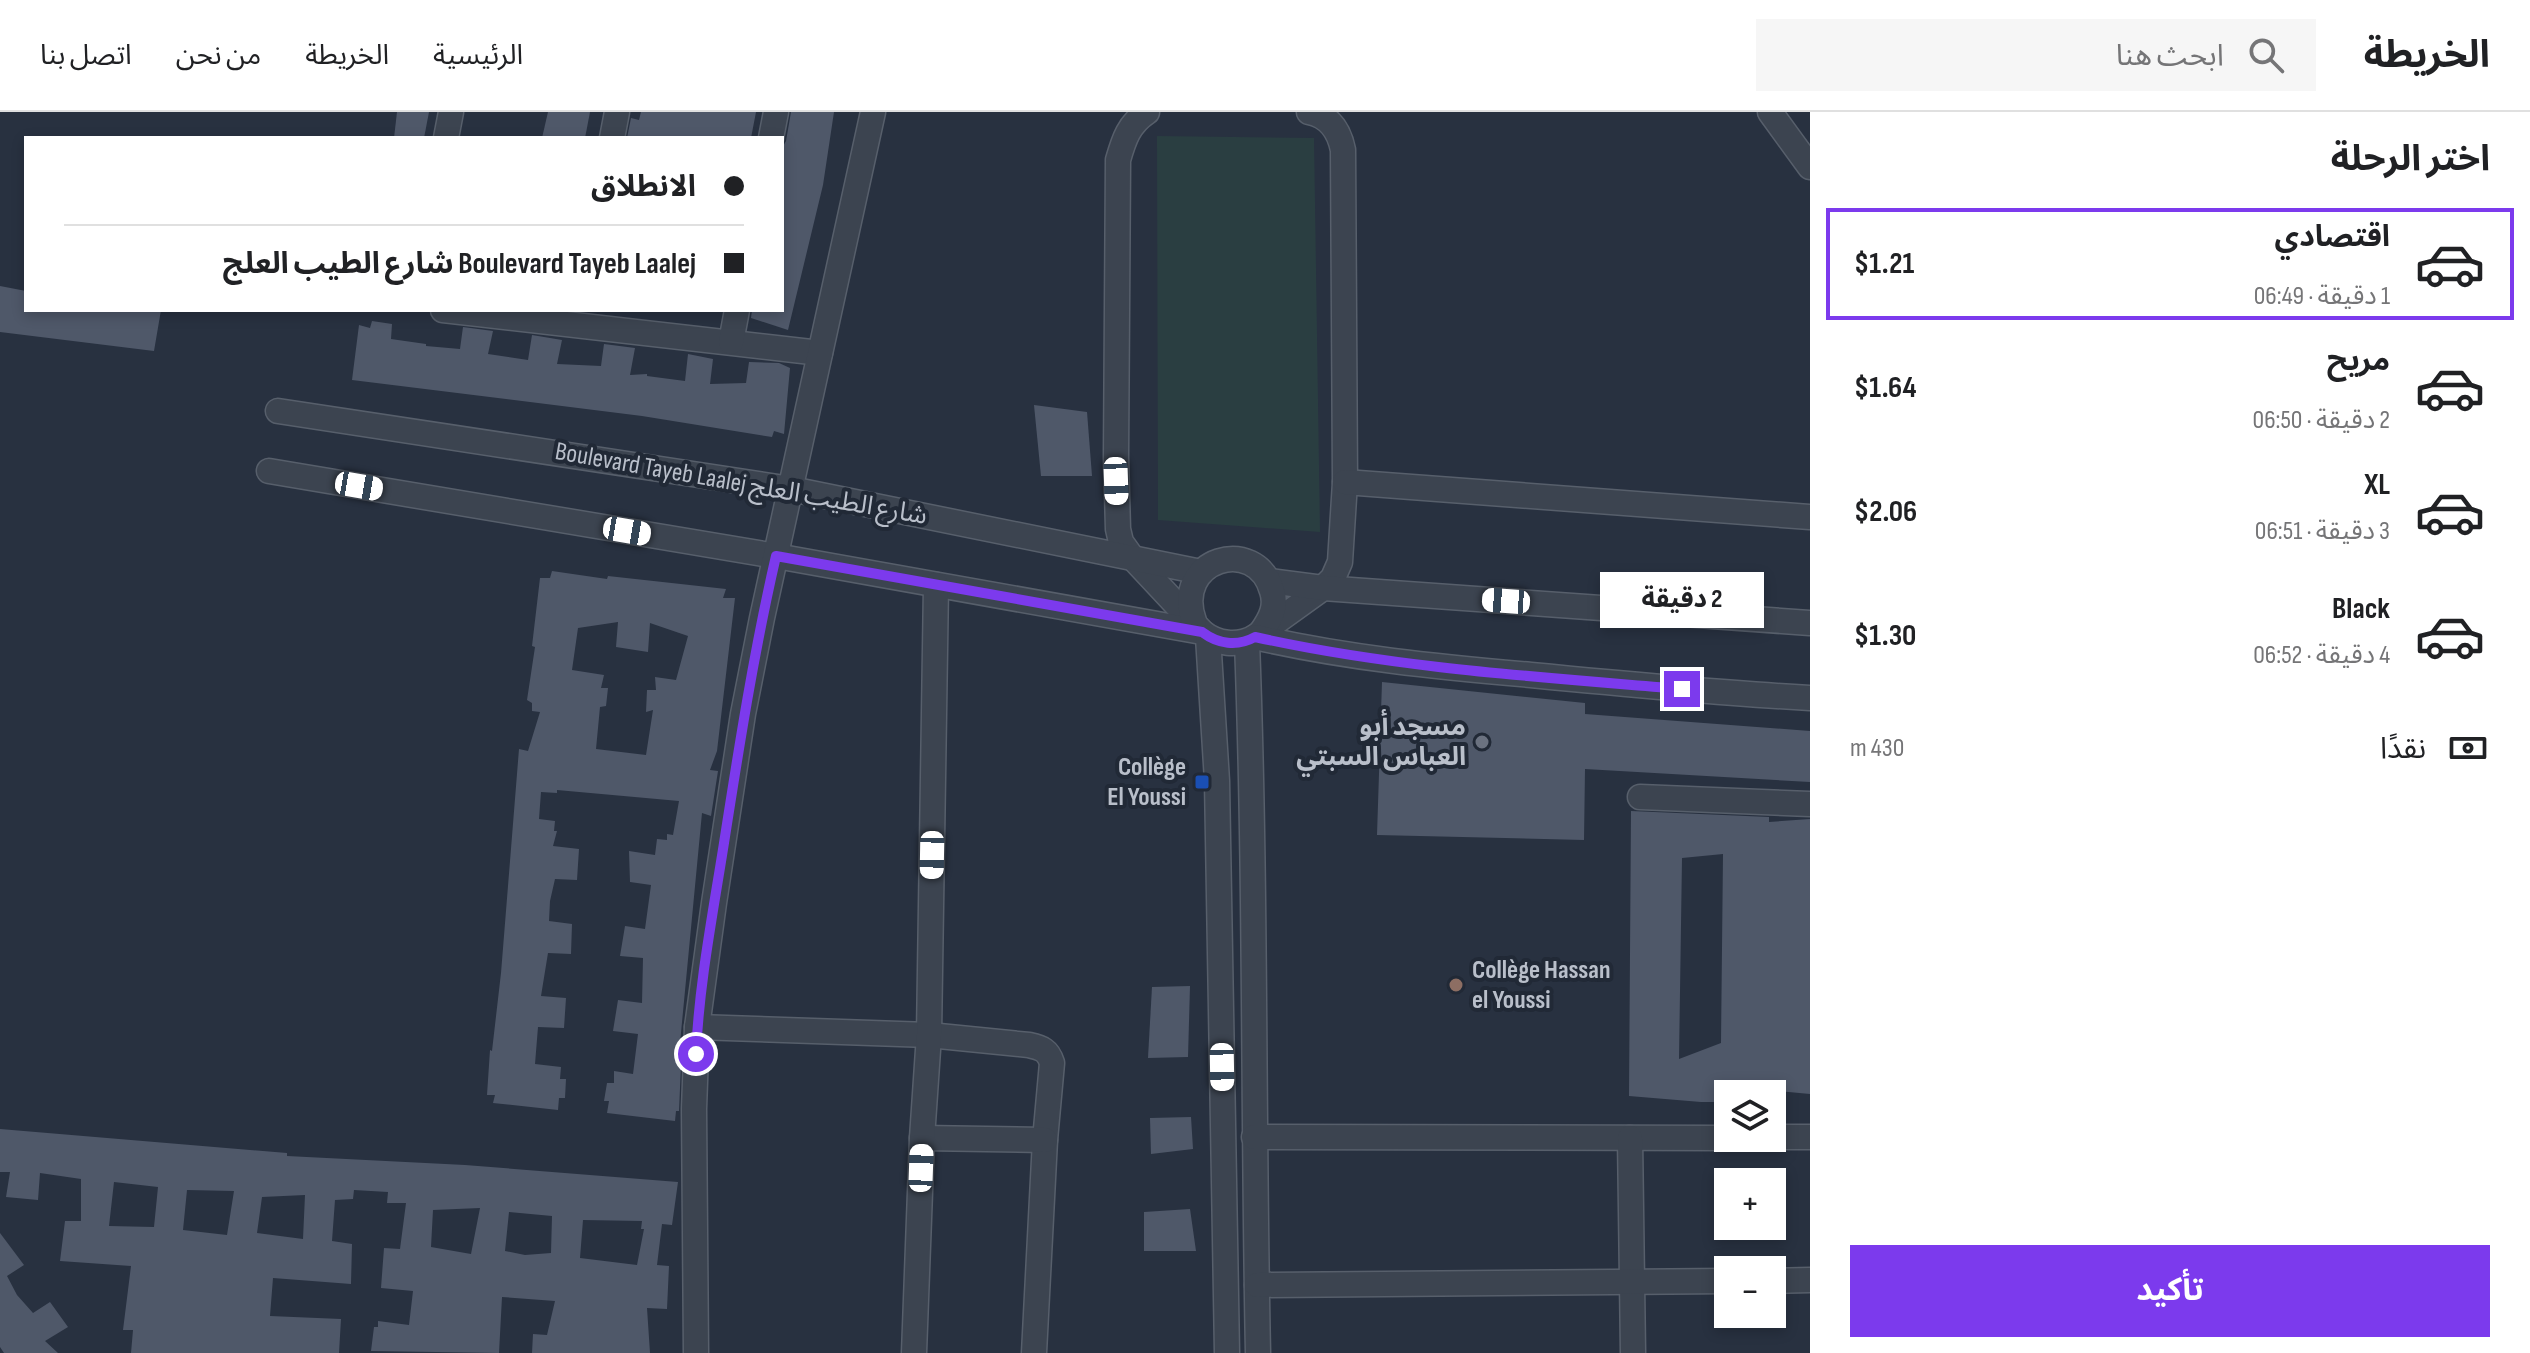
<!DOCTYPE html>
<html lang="ar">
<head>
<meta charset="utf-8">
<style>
  :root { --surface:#fff; --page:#f6f6f6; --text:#202124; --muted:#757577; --line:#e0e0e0; --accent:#7c3aed }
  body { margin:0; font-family:"Sofia Sans Condensed","Noto Sans Arabic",sans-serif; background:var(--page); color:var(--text); direction:rtl; height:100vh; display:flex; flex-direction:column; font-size:30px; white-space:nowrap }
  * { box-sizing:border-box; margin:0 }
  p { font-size:26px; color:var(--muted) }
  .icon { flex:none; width:44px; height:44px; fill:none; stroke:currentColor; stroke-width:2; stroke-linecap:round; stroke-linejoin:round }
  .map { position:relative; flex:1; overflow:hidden; direction:ltr }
  .drawer { display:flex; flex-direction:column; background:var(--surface); width:720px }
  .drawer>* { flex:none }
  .hud { position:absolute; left:24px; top:24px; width:760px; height:176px; border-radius:0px; box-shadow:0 4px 12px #0003; direction:rtl; display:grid; align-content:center; height:176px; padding:0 40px; background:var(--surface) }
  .fabs { position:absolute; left:1714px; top:968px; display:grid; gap:16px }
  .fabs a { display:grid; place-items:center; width:72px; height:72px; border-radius:0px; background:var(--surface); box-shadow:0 4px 12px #0003; font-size:40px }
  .end { position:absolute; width:36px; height:36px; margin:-18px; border:10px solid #7c3aed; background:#fff; box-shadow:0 0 0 4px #fff }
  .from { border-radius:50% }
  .bubble { position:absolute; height:56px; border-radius:0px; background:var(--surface); box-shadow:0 4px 12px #0003; font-size:26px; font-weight:700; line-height:56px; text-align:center; direction:rtl }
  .car { position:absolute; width:24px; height:48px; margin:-24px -12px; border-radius:10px; box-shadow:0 0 6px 2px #0007; background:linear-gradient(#fff 24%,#345 0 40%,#fff 0 76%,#345 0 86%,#fff 0) }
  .hud b { display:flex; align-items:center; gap:28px; height:76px; font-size:30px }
  .hud b+b { border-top:2px solid var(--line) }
  .hud i { width:20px; height:20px; background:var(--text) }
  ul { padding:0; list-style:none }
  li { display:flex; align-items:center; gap:24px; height:112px; margin:0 16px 12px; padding:0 24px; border:4px solid transparent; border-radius:0px }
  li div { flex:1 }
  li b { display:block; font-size:30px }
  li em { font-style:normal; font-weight:700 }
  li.selected { border-color:var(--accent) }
  li>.icon { width:72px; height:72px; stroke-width:1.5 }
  h2 { padding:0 40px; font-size:36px; line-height:96px }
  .pay { display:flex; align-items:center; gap:20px; height:88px; padding:0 40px; font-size:30px }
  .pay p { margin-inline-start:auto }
  .button { display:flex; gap:16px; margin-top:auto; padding:16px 40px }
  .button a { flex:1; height:92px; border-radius:0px; background:var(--accent); color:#fff; font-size:32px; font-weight:700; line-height:92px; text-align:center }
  header { display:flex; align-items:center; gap:48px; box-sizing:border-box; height:112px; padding:0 40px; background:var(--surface); border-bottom:2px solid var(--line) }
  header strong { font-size:38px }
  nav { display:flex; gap:44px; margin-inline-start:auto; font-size:28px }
  .search { width:560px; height:72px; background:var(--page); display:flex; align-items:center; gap:20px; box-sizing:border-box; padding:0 28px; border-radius:0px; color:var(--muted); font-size:30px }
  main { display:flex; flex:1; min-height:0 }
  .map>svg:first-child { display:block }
</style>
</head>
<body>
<header>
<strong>الخريطة</strong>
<div class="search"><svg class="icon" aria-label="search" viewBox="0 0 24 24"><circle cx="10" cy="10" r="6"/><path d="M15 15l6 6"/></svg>ابحث هنا</div>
<nav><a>الرئيسية</a><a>الخريطة</a><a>من نحن</a><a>اتصل بنا</a></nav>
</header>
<main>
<section class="drawer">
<h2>اختر الرحلة</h2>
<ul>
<li class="selected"><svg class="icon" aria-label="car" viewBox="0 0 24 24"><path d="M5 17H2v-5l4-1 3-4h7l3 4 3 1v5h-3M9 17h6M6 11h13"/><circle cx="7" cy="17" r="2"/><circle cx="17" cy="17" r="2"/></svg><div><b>اقتصادي</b><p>1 دقيقة · 06:49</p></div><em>$1.21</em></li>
<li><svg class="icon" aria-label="car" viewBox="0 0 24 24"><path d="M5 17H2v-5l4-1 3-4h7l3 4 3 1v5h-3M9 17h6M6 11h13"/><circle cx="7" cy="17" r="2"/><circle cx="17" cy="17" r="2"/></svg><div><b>مريح</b><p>2 دقيقة · 06:50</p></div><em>$1.64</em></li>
<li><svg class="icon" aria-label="car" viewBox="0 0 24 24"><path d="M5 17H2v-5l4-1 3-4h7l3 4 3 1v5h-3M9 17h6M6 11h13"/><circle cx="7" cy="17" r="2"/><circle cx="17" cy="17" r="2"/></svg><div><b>XL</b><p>3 دقيقة · 06:51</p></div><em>$2.06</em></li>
<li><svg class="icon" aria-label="car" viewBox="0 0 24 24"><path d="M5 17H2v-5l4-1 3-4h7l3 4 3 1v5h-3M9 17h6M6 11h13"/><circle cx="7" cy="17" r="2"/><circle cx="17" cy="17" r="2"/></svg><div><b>Black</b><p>4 دقيقة · 06:52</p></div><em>$1.30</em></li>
</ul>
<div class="pay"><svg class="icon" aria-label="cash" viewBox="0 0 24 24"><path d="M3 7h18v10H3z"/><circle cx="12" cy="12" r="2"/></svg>نقدًا<p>430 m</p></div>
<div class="button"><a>تأكيد</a></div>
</section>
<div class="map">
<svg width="1810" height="1241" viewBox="0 0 1810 1241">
  <rect width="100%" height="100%" fill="#283140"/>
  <path fill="#2a3e41" d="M1157,24l157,2 6,394 -162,-12z"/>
  <g fill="#4f5869" fill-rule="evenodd">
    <path d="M397,0h32l-5,26h-30z"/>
    <path d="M548,0h42l-5,26h-43z"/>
    <path d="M641,0h115l-5,26h-124l4,-20 8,2z"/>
    <path d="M791,0h43l-11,73 -35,145 -37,-12 1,-8h30v-162l4,-7z"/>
    <path d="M0,174l26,5v19h135l-7,41 -154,-19z"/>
    <path d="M372,209l20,3 -1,15 35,5v2l34,3 3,-22 30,4 -5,23 40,6 4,-25 30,5 -5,24 44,2 3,-22 31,4 -5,27 17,-1v2l38,5 3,-27 25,5 -3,25 36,-1 3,-21 30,1 11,5 -6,66 -10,-3 -2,6 -130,-21 -290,-36 7,-55 11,3z"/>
    <path d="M1034,293l53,7 5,64h-51z"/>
    <path d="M552,459l55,8 1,-3 118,13 -3,9h12l-18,153 -7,19 8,1 -7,45 -9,-3 -24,251 3,1 -2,46h-3l-1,10 -68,-8 2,-12h-5l3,-18h7v-12l19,3 5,-40 -25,-3 5,-31 24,3 1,-45 -23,-2 5,-30 20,3 6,-44 -21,-3 -1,-31 26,4 2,-16 10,1v-6l6,1 6,-34 -122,-11v3l-16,-1 -2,27 16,2 -1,10h3l-4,15 26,3 -2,31 -22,-1 -5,22 -1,20 23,3 -1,30 -23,-1 -7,43 25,2 -2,30 -26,-1 -3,37 26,3 -1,12h6l-1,19h-6l-1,12 -65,-7 2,-8h-8l3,-45 2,1 9,-78 18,-224 9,2 12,-39 -8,-1v-8l-5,-3 8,-53 -3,-1 8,-68h10zM618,510l-2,25 32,5 2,-29 38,13 -12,44 -21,-3 1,13h-9l-1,22 7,-2 -7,45 -50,-6 4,-42 6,-1 2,-18h-7l3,-13 -32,-5 6,-42z"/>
    <path d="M1382,570l203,21v11l225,17v51l-225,-13 -1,71 -207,-5z"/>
    <path d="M1631,699l138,6v5l41,-3v275l-32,-3 1,3h-51v8h-27l-72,-6zM1723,742l-2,189 -42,16 3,-201z"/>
    <path d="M1190,874l-2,71 -40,1 4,-71z"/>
    <path d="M1191,1005l2,32 -42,5 -1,-36z"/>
    <path d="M0,1017l287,24v3l178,9 213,17 -6,43 -10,-1 -5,41 12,1 -2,43 -20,-1 3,45h-118l1,-19 14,1 8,-34 -53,-4 -3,56 -128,-2 3,-24h4v-6l31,4 4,-34 -32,-3 3,-40 16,1 6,-46h-19l1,-11 -34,-2 -1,9 -18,1 -3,41 20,3 -1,40 -78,-6 -3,38 71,3 -2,34h-208l2,-23h-10l8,-64 -71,-5 5,-40h16v-42l-41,-6 -2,27 -32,-3 4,-25h-10zM114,1070l44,5 -4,40 -45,-1zM187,1078l47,1 -7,44 -44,-5zM305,1083l-2,44 -46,-6 5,-36zM480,1096l-9,46 -40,-7 2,-37zM509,1100l43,4 -1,37 -26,2 -20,-4zM583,1108l59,1 -1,8h3l-7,36 -57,-7z"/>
    <path d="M1190,1097l6,42h-52v-39z"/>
    <path d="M0,1121l24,32 -17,11 10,19 16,18 17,-11 18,25 -23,14 13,12h-54l-4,-6z"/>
  </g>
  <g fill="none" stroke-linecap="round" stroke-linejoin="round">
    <defs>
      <g id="minor">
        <path d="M1147,0c-18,12 -23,27 -29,48l-2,298 2,71 3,13 10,14 71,76c15,12 35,15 53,5l68,-49 10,-10 7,-16 5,-80 -2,-332c-4,-20 -14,-34 -34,-38"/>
        <path d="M1770,0l40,55"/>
        <path d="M446,26l5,-26"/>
        <path d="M612,26l5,-26"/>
        <path d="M771,26l5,-26"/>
        <path d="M443,198l377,43"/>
        <path d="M731,230l6,-32"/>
        <path d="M278,299l513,78 410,83"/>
        <path d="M269,359l507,85 426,76"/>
        <path d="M1345,370l465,35"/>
        <path d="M1269,469l54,7 487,35"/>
        <path d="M1194,509c-22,-62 62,-87 78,-30 5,15 -1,27 -10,40"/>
        <path d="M1208,525l9,144 10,572"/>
        <path d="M1255,525c91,21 184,30 276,38 93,9 186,18 279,23"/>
        <path d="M1247,530c9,237 6,474 11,711"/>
        <path d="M1640,685l170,7"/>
        <path d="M697,915l232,8 100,10c13,3 19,5 23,18l-7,77 -11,213"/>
        <path d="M1254,1025l474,1"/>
        <path d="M1772,1025h38"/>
        <path d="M922,1026l123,2"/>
        <path d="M1630,1026l3,215"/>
        <path d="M1772,1169l38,-1"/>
        <path d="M1257,1173l471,-4"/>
        <path d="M696,1241l-2,-244 3,-82 17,-124 29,-189 19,-96 111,-506"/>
        <path d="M914,1241l8,-215 7,-103 7,-450"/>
      </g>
    </defs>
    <use href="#minor" stroke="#575f6b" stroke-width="27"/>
    <use href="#minor" stroke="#3c4450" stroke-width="24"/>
  </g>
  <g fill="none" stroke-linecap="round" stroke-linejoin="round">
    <path stroke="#7c3aed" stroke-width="10" d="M696,942c3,-70 17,-141 28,-211 15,-96 30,-192 52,-287l426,76c16,12 35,15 53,5 139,31 284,40 427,52"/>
  </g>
  <circle fill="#6b7280" stroke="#212936" stroke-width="3" cx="1482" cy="630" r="8"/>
  <rect fill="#1a4fb4" stroke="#212936" stroke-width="3" x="1194" y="662" width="16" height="16" rx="4"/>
  <circle fill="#8d6e63" stroke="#212936" stroke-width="3" cx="1456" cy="873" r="8"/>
  <g text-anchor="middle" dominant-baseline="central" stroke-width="8" stroke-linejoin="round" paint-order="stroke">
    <g font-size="26" fill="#b9bfca" stroke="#212936">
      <text transform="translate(741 372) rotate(10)">Boulevard Tayeb Laalej شارع الطيب العلج</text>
    </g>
    <g font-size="26" font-weight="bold" fill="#b9bfca" stroke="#212936" text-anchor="end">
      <text x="1466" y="615">مسجد أبو<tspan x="1466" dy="30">العباس السبتي</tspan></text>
      <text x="1186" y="655">Collège<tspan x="1186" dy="30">El Youssi</tspan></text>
      <text x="1472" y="858" text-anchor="start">Collège Hassan<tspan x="1472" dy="30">el Youssi</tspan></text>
    </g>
  </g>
</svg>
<div class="fabs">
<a><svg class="icon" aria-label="layers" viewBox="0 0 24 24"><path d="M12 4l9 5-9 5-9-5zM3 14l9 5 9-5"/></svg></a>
<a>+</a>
<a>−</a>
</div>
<i class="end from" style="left:696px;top:942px"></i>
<i class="end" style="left:1682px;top:577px"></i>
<div class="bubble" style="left:1600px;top:460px;width:164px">2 دقيقة</div>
<i class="car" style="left:1116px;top:369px;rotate:178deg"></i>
<i class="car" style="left:359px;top:374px;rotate:100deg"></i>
<i class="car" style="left:627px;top:419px;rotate:100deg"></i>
<i class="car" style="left:1506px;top:489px;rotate:274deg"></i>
<i class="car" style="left:932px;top:743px;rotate:181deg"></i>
<i class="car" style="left:1222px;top:955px;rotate:179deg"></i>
<i class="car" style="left:921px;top:1056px;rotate:2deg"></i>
<div class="hud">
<b><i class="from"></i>الانطلاق</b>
<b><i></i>Boulevard Tayeb Laalej شارع الطيب العلج</b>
</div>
</div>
</main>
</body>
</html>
